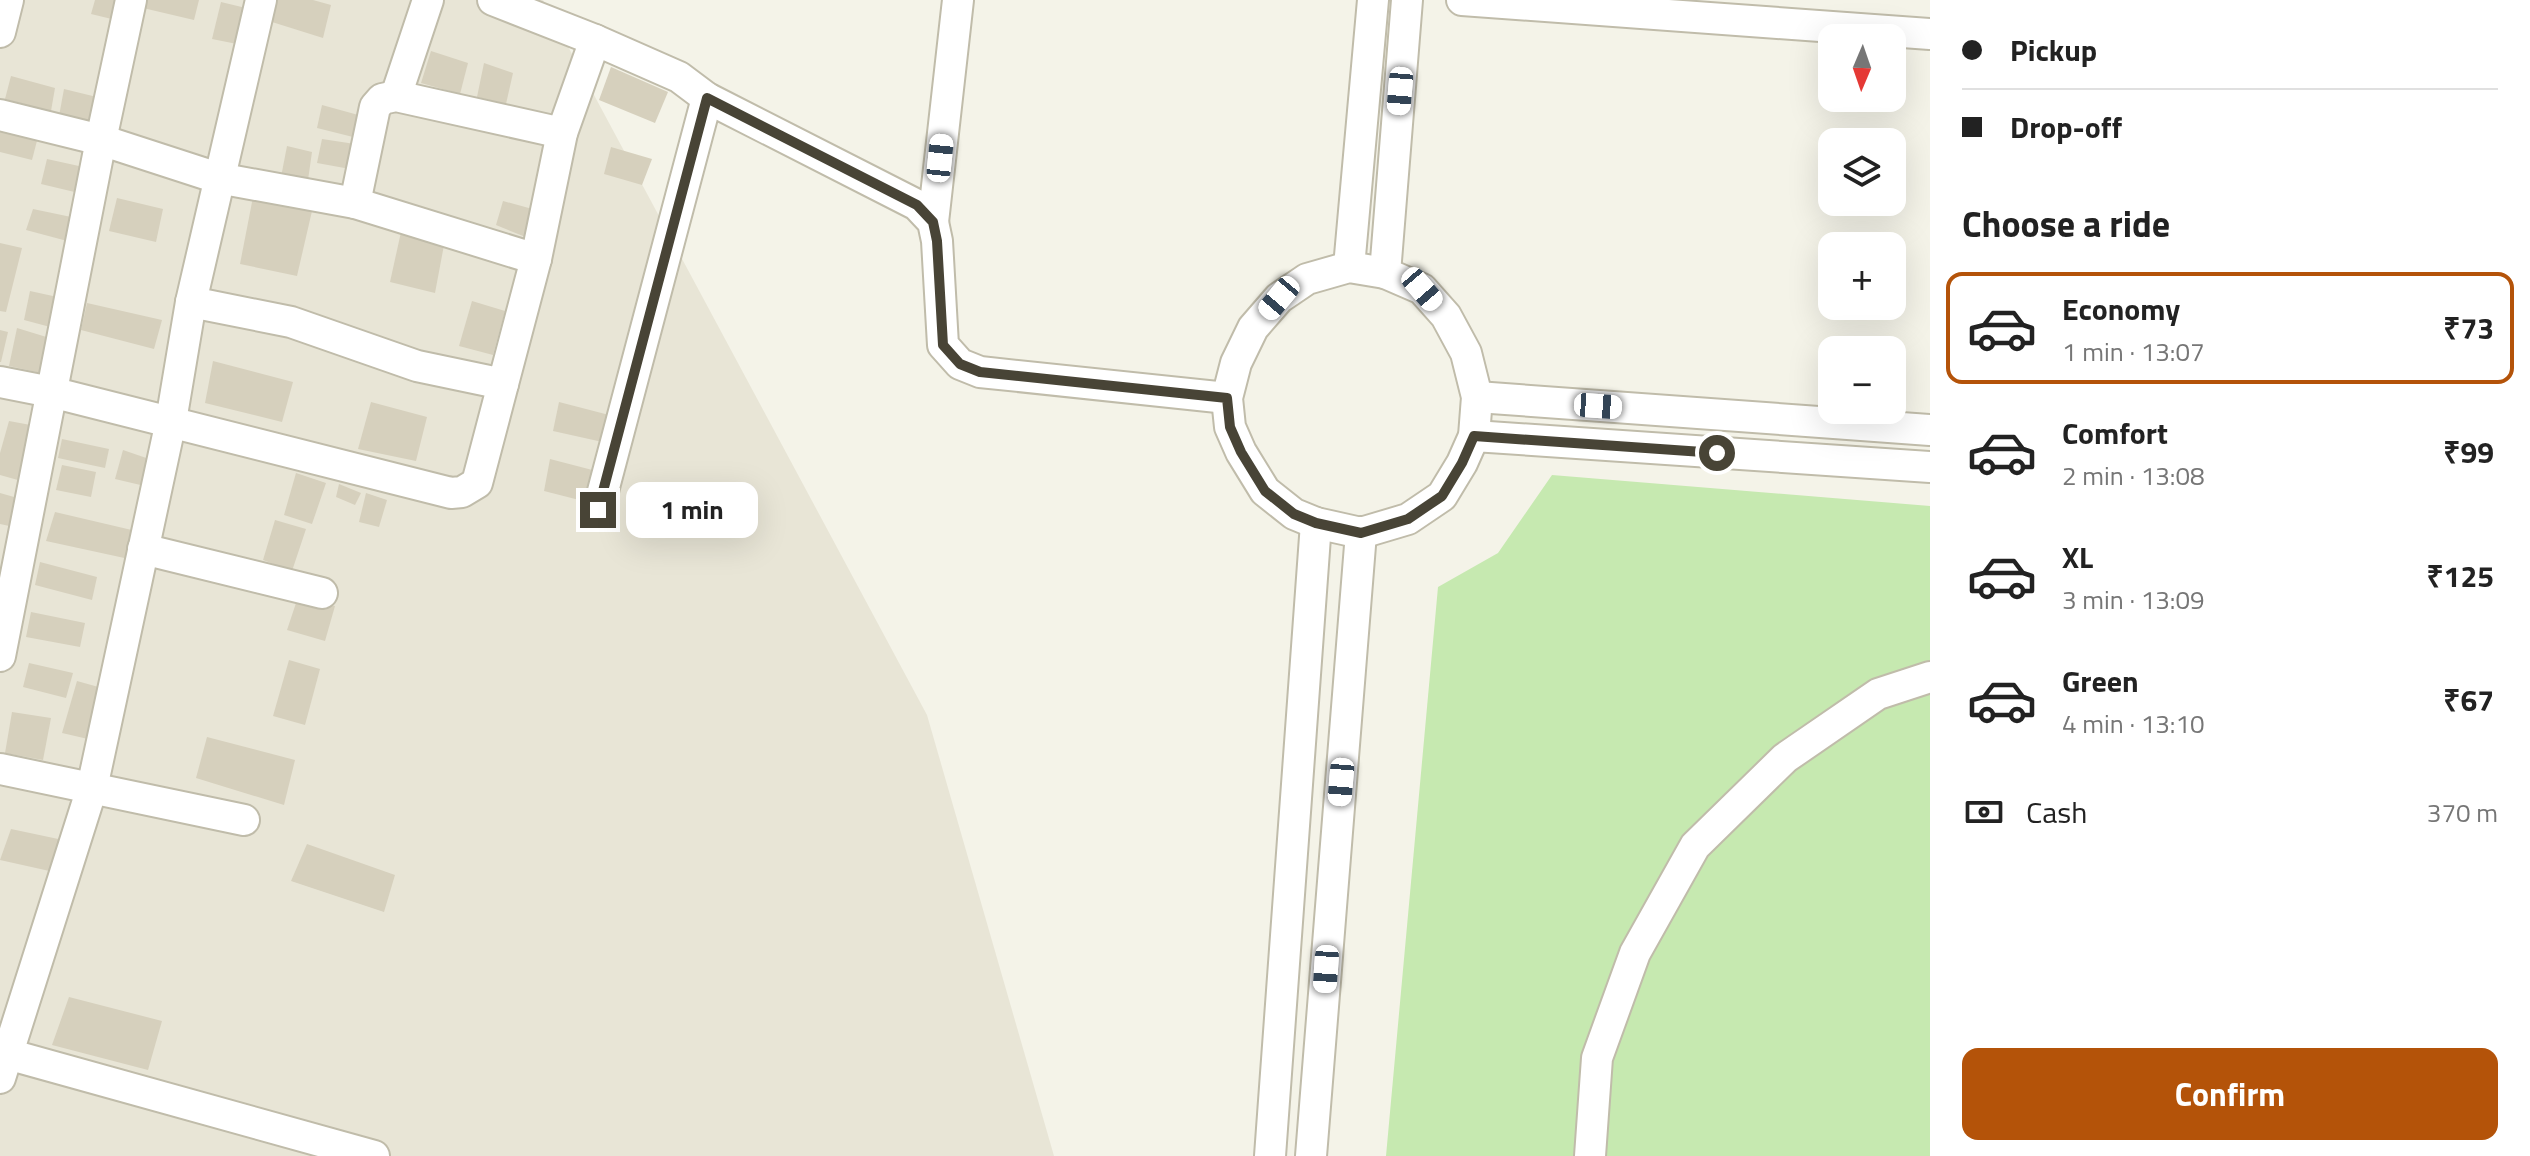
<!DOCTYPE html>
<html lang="en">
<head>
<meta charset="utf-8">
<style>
  :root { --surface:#fff; --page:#f2f2f2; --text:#222; --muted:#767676; --line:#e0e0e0; --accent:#b45309 }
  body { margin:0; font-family:"Titillium Web",sans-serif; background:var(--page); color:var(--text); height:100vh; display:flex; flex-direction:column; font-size:30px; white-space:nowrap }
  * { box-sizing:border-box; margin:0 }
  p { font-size:26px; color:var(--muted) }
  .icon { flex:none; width:44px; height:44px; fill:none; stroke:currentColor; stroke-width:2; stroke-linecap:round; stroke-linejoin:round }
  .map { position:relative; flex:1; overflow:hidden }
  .drawer { display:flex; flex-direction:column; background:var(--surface); width:600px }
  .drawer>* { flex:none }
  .banner { display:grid; align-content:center; height:176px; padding:0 32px; background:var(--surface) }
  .needle { width:52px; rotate:182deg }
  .buttons { position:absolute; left:1818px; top:24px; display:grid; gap:16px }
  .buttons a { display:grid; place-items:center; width:88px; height:88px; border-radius:16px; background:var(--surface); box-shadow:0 8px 32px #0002; font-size:40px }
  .end { position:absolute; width:36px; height:36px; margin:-18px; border:10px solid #484436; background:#fff; box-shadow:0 0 0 4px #fff }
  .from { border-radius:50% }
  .bubble { position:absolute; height:56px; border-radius:16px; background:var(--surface); box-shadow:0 8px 32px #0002; font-size:26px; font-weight:700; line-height:56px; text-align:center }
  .car { position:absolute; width:24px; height:48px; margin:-24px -12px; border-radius:10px; box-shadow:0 0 6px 2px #0007; background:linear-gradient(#fff 24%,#345 0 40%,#fff 0 76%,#345 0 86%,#fff 0) }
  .banner b { display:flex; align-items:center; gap:28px; height:76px; font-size:30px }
  .banner b+b { border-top:2px solid var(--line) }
  .banner i { width:20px; height:20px; background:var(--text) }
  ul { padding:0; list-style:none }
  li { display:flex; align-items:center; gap:24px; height:112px; margin:0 16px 12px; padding:0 16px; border:4px solid transparent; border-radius:16px }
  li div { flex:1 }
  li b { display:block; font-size:30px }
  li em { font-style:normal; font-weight:700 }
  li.active { border-color:var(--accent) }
  li>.icon { width:72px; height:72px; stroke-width:1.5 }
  h2 { padding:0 32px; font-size:36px; line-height:96px }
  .pay { display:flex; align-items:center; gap:20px; height:88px; padding:0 32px; font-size:30px }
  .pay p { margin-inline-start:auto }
  .cta { display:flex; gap:16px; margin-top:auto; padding:16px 32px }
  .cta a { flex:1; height:92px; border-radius:16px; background:var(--accent); color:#fff; font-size:32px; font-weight:700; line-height:92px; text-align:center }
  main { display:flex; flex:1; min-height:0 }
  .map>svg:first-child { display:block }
</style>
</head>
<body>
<main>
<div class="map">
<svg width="1930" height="1156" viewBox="0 0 1930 1156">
  <rect width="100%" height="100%" fill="#f4f3e8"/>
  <path fill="#e8e5d6" d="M0,0h543l384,715 127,441h-1054z"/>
  <path fill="#c6e9b0" d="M1552,475l378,31v650h-544l52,-569 60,-34z"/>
  <g fill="#d6d0bd">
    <path d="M95,0h30l-5,21 -29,-7z"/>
    <path d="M145,0h54l-5,20 -51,-12z"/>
    <path d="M278,0h35l18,5 -8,33 -51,-16z"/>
    <path d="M221,2l29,7 -8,36 -30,-6z"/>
    <path d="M431,51l37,12 -8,31 -39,-11z"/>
    <path d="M484,63l29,10 -7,31 -29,-7z"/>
    <path d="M611,67l57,25 -13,31 -56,-23z"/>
    <path d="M11,76l44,12 -4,23 -46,-12z"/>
    <path d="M64,89l41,10 -7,27 -39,-10z"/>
    <path d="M322,105l40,11 -5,22 -40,-10z"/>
    <path d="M0,123l39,10 -7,27 -32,-8z"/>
    <path d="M322,139l33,5 -5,25 -33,-6z"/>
    <path d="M287,146l25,6 -4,28 -27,-3z"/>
    <path d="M611,147l41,12 -10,26 -38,-11z"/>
    <path d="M47,159l41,9 -5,26 -42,-10z"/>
    <path d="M253,197l59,14 -15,65 -57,-12z"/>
    <path d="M117,198l46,11 -7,33 -47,-11z"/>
    <path d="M503,201l33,9 -8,28 -32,-13z"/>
    <path d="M33,209l43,9 -5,24 -45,-12z"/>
    <path d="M401,232l43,13 -9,48 -45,-11z"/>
    <path d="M0,243l22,5 -16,64 -6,-1z"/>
    <path d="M30,291l32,7 -8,30 -30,-8z"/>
    <path d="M472,301l33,10 -12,44 -34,-9z"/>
    <path d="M87,303l75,17 -8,29 -73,-19z"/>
    <path d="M17,328l36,11 -7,35 -37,-8z"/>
    <path d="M0,330l8,2 -7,30h-1z"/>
    <path d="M213,361l80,21 -11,40 -77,-19z"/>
    <path d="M371,402l56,15 -11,44 -58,-12z"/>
    <path d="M559,402l54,14 -6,27 -54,-12z"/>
    <path d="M9,421l27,5 -11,56 -25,-7v-22z"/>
    <path d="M62,439l47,10 -4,19 -47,-10z"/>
    <path d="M123,450l32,11 -6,26 -34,-8z"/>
    <path d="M550,459l50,13 -9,31 -47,-12z"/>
    <path d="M62,465l34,7 -5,25 -35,-7z"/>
    <path d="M296,473l30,10 -14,41 -28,-9z"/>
    <path d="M339,484l22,9 -6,12 -19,-8z"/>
    <path d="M0,493l21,6 -7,28 -14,-3z"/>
    <path d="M366,493l21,7 -8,27 -20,-5z"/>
    <path d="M55,512l81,19 -7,28 -83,-18z"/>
    <path d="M275,520l31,9 -14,42 -29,-11z"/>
    <path d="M40,562l57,15 -5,23 -57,-15z"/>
    <path d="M298,597l37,9 -10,35 -38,-11z"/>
    <path d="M31,612l54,11 -5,24 -54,-10z"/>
    <path d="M289,660l31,9 -15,56 -32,-9z"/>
    <path d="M29,663l44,10 -7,25 -43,-11z"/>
    <path d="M77,681l25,7 -14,51 -26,-6z"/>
    <path d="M12,712l39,6 -8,42 -38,-7z"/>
    <path d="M207,737l88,23 -11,45 -88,-27z"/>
    <path d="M11,829l52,11 -9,32 -54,-12z"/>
    <path d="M307,844l88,31 -11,37 -93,-31z"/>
    <path d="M69,997l93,24 -14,49 -96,-25z"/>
  </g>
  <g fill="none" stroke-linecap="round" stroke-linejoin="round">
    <defs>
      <g id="minor">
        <path d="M493,0l102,40 84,37 28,21 210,107 16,17 4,19 6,104 17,19 20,8 247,26"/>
        <path d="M1462,0l468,34"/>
        <path d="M0,32l8,-32"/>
        <path d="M396,96l32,-96"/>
        <path d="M0,115l101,25 117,38 137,25 181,56"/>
        <path d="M355,203l20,-96 7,-8 14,-3 166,37"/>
        <path d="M933,222l25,-222"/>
        <path d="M1349,267l36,6 37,16 24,27 20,37 11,44 -3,39 -12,27 -20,33 -34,23 -47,14 -45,-10 -22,-9 -29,-23 -24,-39 -11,-25 -3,-29 9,-35 17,-35 26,-30 28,-19z"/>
        <path d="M1349,267l24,-267"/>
        <path d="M1385,273l22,-273"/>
        <path d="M191,302l100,20 126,44 86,18 33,-125 26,-126 33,-93"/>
        <path d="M0,382l51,10 400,101 11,-1 15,-9 26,-99"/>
        <path d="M1477,397l453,33"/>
        <path d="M1474,436l456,31"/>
        <path d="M598,510l109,-412"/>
        <path d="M143,549l179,44"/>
        <path d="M0,656l101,-516 30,-140"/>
        <path d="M0,769l244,51"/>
        <path d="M0,1052l374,104"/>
        <path d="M0,1078l92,-290 79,-367 20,-119 70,-302"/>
        <path d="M1270,1156l46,-633"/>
        <path d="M1311,1156l50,-623"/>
        <path d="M1590,1156l7,-98 38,-105 60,-107 90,-88 93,-64 52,-17"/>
      </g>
    </defs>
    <use href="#minor" stroke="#c0bcaa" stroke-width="34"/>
    <use href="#minor" stroke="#fff" stroke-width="30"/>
  </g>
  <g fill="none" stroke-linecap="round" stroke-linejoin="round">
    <path stroke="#484436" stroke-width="10" d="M598,510l109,-412 210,107 16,17 4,19 6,104 17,19 20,8 247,26 3,29 11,25 24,39 29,23 22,9 45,10 47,-14 34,-23 20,-33 12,-27 243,17"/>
  </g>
</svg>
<div class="buttons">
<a><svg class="needle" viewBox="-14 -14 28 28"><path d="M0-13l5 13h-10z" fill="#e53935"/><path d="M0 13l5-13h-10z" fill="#767676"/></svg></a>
<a><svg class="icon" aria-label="layers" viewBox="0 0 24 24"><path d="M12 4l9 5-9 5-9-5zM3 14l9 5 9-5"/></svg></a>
<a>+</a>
<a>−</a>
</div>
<i class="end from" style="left:1717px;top:453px"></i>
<i class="end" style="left:598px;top:510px"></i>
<div class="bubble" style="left:626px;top:482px;width:132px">1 min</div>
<i class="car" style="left:1400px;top:91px;rotate:185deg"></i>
<i class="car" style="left:940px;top:158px;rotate:6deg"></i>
<i class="car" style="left:1422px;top:289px;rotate:139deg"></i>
<i class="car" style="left:1279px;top:298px;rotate:220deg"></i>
<i class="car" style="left:1598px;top:406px;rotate:94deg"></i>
<i class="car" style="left:1341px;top:782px;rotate:185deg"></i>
<i class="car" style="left:1326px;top:969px;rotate:184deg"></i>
</div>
<section class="drawer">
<div class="banner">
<b><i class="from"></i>Pickup</b>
<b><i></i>Drop-off</b>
</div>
<h2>Choose a ride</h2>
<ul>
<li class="active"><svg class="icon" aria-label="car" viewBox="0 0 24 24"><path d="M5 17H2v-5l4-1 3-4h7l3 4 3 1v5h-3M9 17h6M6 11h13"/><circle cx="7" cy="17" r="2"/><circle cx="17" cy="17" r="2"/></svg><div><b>Economy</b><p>1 min · 13:07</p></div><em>₹73</em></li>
<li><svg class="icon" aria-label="car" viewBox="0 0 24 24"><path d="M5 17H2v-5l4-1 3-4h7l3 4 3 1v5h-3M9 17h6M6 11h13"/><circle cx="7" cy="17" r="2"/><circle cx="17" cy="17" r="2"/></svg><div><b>Comfort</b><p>2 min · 13:08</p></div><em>₹99</em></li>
<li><svg class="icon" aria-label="car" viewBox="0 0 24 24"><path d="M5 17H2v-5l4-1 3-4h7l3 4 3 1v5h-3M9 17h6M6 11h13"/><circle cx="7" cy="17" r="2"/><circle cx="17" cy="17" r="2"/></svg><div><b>XL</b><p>3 min · 13:09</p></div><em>₹125</em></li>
<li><svg class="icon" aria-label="car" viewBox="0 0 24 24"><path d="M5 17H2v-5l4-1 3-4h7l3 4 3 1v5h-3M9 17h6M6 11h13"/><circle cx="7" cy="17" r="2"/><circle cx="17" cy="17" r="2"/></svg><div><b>Green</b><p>4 min · 13:10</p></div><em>₹67</em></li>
</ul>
<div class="pay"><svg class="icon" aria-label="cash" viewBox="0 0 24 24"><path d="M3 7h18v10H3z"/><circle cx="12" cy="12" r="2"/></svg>Cash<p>370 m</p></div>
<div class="cta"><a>Confirm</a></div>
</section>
</main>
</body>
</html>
